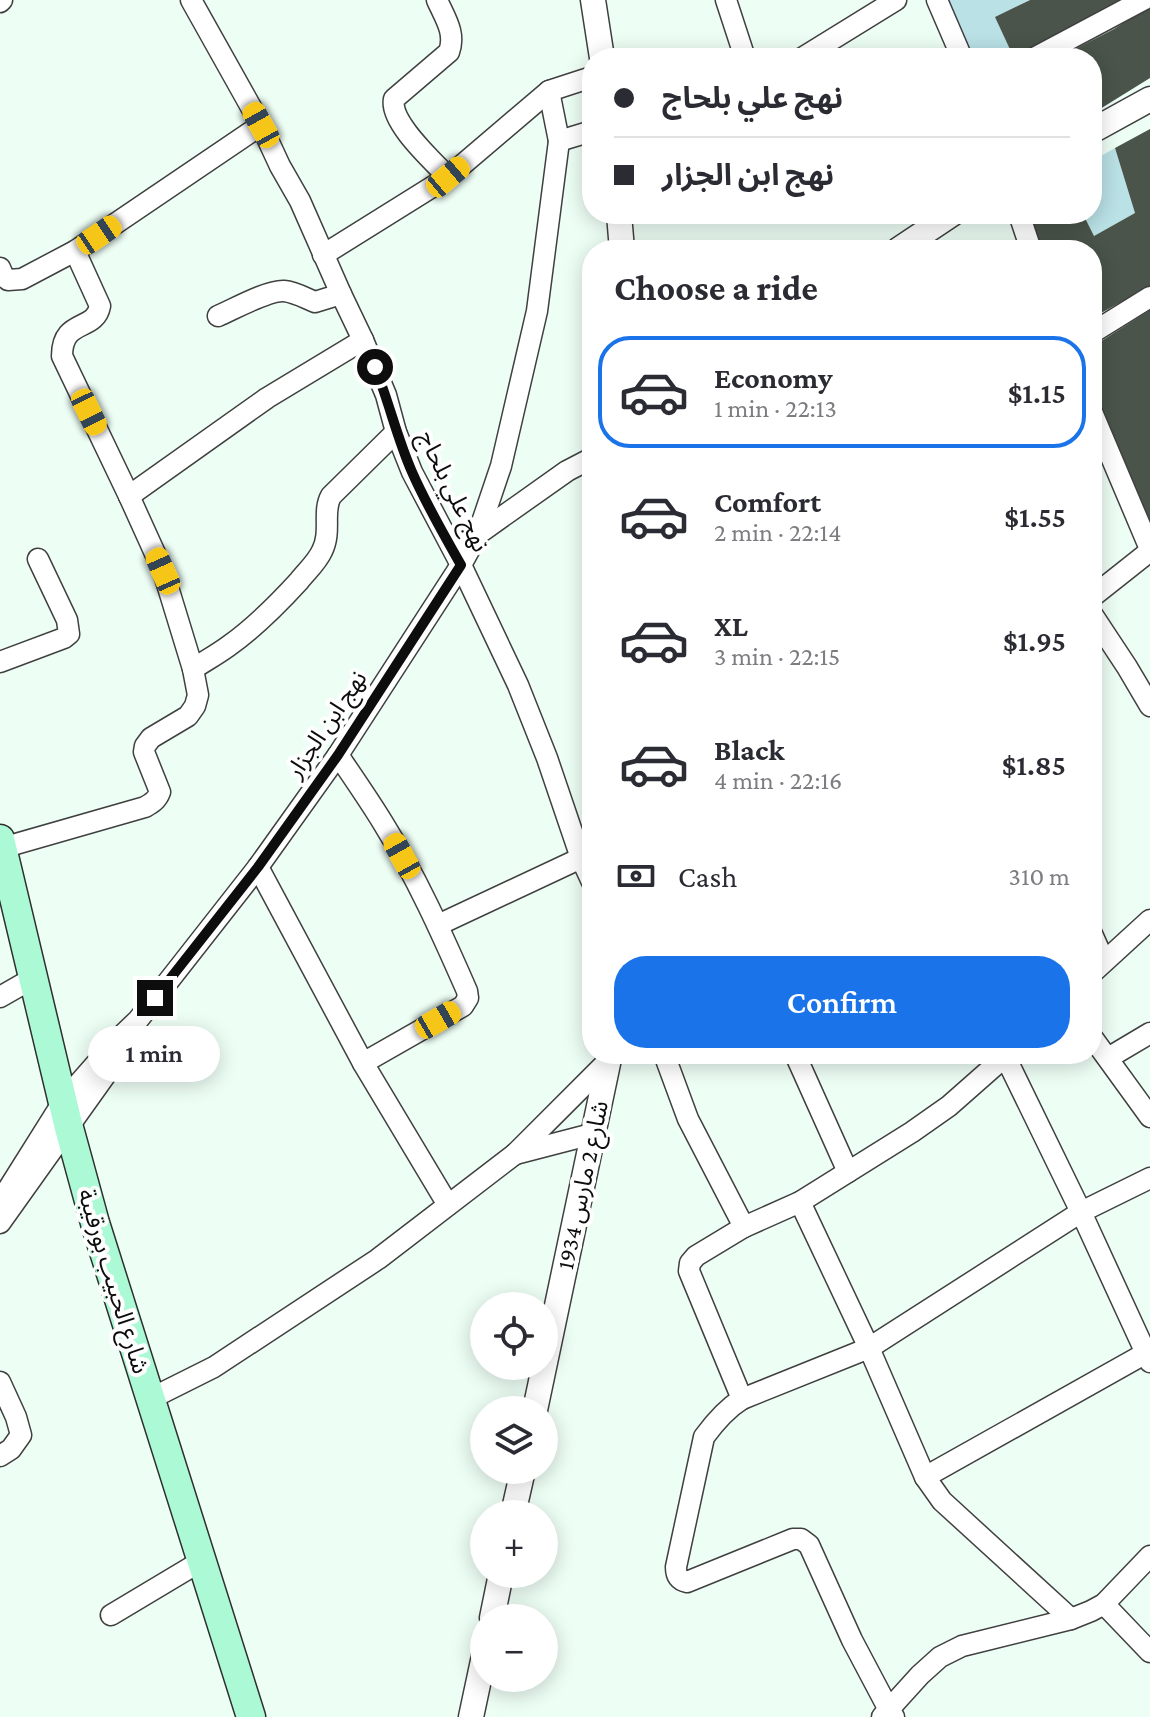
<!DOCTYPE html>
<html lang="en">
<head>
<meta charset="utf-8">
<style>
  :root { --surface:#fff; --page:#f2f2f3; --text:#2b2b33; --muted:#7c7c81; --line:#e1e1e2; --accent:#1a73e8 }
  body { margin:0; font-family:"Crimson Pro","Noto Sans Arabic",serif; background:var(--page); color:var(--text); height:100vh; display:flex; flex-direction:column; font-size:30px; white-space:nowrap }
  * { box-sizing:border-box; margin:0 }
  p { font-size:26px; color:var(--muted) }
  .icon { flex:none; width:44px; height:44px; fill:none; stroke:currentColor; stroke-width:2; stroke-linecap:round; stroke-linejoin:round }
  .map { position:relative; flex:1; overflow:hidden }
  .details { position:absolute; left:582px; top:240px; width:520px; height:824px; display:flex; flex-direction:column; background:var(--surface); border-radius:32px; box-shadow:0 4px 20px #0003 }
  .details>* { flex:none }
  .top-card { position:absolute; left:582px; top:48px; width:520px; height:176px; border-radius:32px; box-shadow:0 4px 20px #0003; display:grid; align-content:center; height:176px; padding:0 32px; background:var(--surface) }
  .tools { position:absolute; left:470px; top:1292px; display:grid; gap:16px }
  .tools a { display:grid; place-items:center; width:88px; height:88px; border-radius:50%; background:var(--surface); box-shadow:0 4px 20px #0003; font-size:40px }
  .end { position:absolute; width:36px; height:36px; margin:-18px; border:10px solid #0d0d0d; background:#fff; box-shadow:0 0 0 4px #fff }
  .from { border-radius:50% }
  .bubble { position:absolute; height:56px; border-radius:28px; background:var(--surface); box-shadow:0 4px 20px #0003; font-size:26px; font-weight:600; line-height:56px; text-align:center }
  .car { position:absolute; width:24px; height:48px; margin:-24px -12px; border-radius:10px; box-shadow:0 0 6px 2px #0007; background:linear-gradient(#f5c518 24%,#345 0 40%,#f5c518 0 76%,#345 0 86%,#f5c518 0) }
  .top-card b { display:flex; align-items:center; gap:28px; height:76px; font-size:30px }
  .top-card b+b { border-top:2px solid var(--line) }
  .top-card i { width:20px; height:20px; background:var(--text) }
  ul { padding:0; list-style:none }
  li { display:flex; align-items:center; gap:24px; height:112px; margin:0 16px 12px; padding:0 16px; border:4px solid transparent; border-radius:32px }
  li div { flex:1 }
  li b { display:block; font-size:30px }
  li em { font-style:normal; font-weight:600 }
  li.active { border-color:var(--accent) }
  li>.icon { width:72px; height:72px; stroke-width:1.5 }
  h2 { padding:0 32px; font-size:36px; line-height:96px }
  .pay { display:flex; align-items:center; gap:20px; height:88px; padding:0 32px; font-size:30px }
  .pay p { margin-inline-start:auto }
  .cta { display:flex; gap:16px; margin-top:auto; padding:16px 32px }
  .cta a { flex:1; height:92px; border-radius:32px; background:var(--accent); color:#fff; font-size:32px; font-weight:600; line-height:92px; text-align:center }
  .map>svg:first-child { display:block }
</style>
</head>
<body>
<div class="map">
<svg width="1150" height="1717" viewBox="0 0 1150 1717">
  <rect width="100%" height="100%" fill="#edfef5"/>
  <g fill="#b9e1e6">
    <path d="M937,0h92l-33,17 18,41h-49z"/>
    <path d="M1115,148l20,65 -41,23 -11,-22h9v-53z"/>
  </g>
  <g fill="#4a544a">
    <path d="M1030,0h103l-109,58h-10l-19,-41z"/>
    <path d="M1150,6v72l-50,31 -8,-22v-29h-11l-4,-10 37,-19z"/>
    <path d="M1150,129v157l-58,32v-68h-57l-13,-36h61l11,22 41,-23 -20,-65z"/>
    <path d="M1150,310v222l-58,-127v-58z"/>
  </g>
  <g fill="none" stroke-linecap="round" stroke-linejoin="round">
    <defs>
      <g id="minor">
        <path d="M191,0l70,125 19,41 20,35 41,93 22,46 23,55 10,37 16,40 49,93 57,120 29,73 34,100 11,24"/>
        <path d="M437,0c8,18 19,33 12,52l-55,47c-5,23 39,62 54,78"/>
        <path d="M726,0l19,58"/>
        <path d="M937,0l25,58"/>
        <path d="M0,2l2,-2"/>
        <path d="M802,58l94,-58"/>
        <path d="M1034,58l109,-58"/>
        <path d="M559,141l33,-10"/>
        <path d="M1019,214l12,36"/>
        <path d="M323,255l125,-78 101,-86 43,-14"/>
        <path d="M0,268l3,7 5,5 14,-1 53,-28 186,-126"/>
        <path d="M218,316c16,-7 50,-26 66,-25 11,1 21,7 31,11l26,-8"/>
        <path d="M1092,333l58,-36"/>
        <path d="M1092,412l58,137"/>
        <path d="M129,496l138,-98 96,-58"/>
        <path d="M478,534l23,-68 36,-155 22,-170 -10,-50"/>
        <path d="M1092,597l58,-46"/>
        <path d="M1092,614l35,53 23,39"/>
        <path d="M0,662l64,-24 5,-4 -2,-14 -29,-61"/>
        <path d="M193,669c12,-8 25,-15 37,-24 25,-18 48,-41 69,-64 8,-10 18,-19 23,-30 10,-20 0,-39 9,-55l65,-64"/>
        <path d="M338,755c15,22 31,45 45,68 33,53 59,111 84,168l1,7 -5,8 -100,57"/>
        <path d="M2,848l143,-41c7,-4 12,-7 15,-15l-16,-40 1,-6 6,-8 37,-22 7,-10 3,-11 -5,-26 -30,-98 -34,-75 -67,-140c0,-38 33,-24 38,-50l-25,-55"/>
        <path d="M258,867l105,196 85,142"/>
        <path d="M438,925l143,-67"/>
        <path d="M1092,934l12,27"/>
        <path d="M1092,973l58,-53"/>
        <path d="M0,997l35,-20"/>
        <path d="M1092,1037l58,80"/>
        <path d="M664,1054l24,65 56,108 56,-25 112,-70 37,-26 59,-52"/>
        <path d="M795,1054l53,118"/>
        <path d="M1004,1054l77,158 69,150"/>
        <path d="M1108,1058l42,-25"/>
        <path d="M515,1154l77,-20"/>
        <path d="M0,1202l64,-102 52,-59 22,-21 120,-153 80,-112 123,-190 17,-31 89,-63 25,-13"/>
        <path d="M800,1202l69,146 56,129 17,24 129,118"/>
        <path d="M0,1223l129,-181"/>
        <path d="M0,1382l16,35 5,18 -10,14 -11,7"/>
        <path d="M150,1399l64,-32 164,-108 137,-105 94,-94"/>
        <path d="M742,1399l-53,-128 1,-8 6,-7 48,-29"/>
        <path d="M925,1477l221,-124"/>
        <path d="M1104,1604l46,48"/>
        <path d="M111,1615l92,-55"/>
        <path d="M882,1717l38,-42 20,-18 22,-11 109,-27 20,-8 13,-7 46,-48"/>
        <path d="M894,1717l-5,-7 -37,-70 -43,-95 -8,-6h-8l-106,43c-9,-2 -11,-7 -11,-15l28,-130c11,-15 22,-28 38,-38l127,-51 212,-136 69,-34"/>
      </g>
      <g id="tertiary">
        <path d="M593,0l9,58"/>
        <path d="M1092,131l58,-32"/>
        <path d="M619,214l3,36"/>
        <path d="M898,250l54,-36"/>
        <path d="M535,1410l75,-356"/>
        <path d="M513,1514l10,-44"/>
        <path d="M492,1618l9,-44"/>
        <path d="M471,1717l13,-61"/>
      </g>
      <path id="secondary" d="M0,839l69,289 26,95 156,494"/>
    </defs>
    <use href="#minor" stroke="#404040" stroke-width="23"/>
    <use href="#tertiary" stroke="#404040" stroke-width="27"/>
    <use href="#secondary" stroke="#2f2f2f" stroke-width="31"/>
    <use href="#minor" stroke="#fff" stroke-width="20"/>
    <use href="#tertiary" stroke="#fff" stroke-width="24"/>
    <use href="#secondary" stroke="#acfad5" stroke-width="28"/>
  </g>
  <g fill="none" stroke-linecap="round" stroke-linejoin="round">
    <path stroke="#0d0d0d" stroke-width="10" d="M155,998l103,-131 80,-112 123,-190c-17,-30 -35,-61 -49,-93 -15,-34 -23,-70 -37,-105"/>
  </g>
  <g text-anchor="middle" dominant-baseline="central" stroke-width="8" stroke-linejoin="round" paint-order="stroke">
    <g font-size="24" fill="#0d0d0d" stroke="#fff">
      <text transform="translate(454 491) rotate(64)">نهج علي بلحاج</text>
      <text transform="translate(326 724) rotate(-56)">نهج ابن الجزار</text>
      <text transform="translate(582 1185) rotate(-78)">شارع 2 مارس 1934</text>
      <text transform="translate(114 1281) rotate(73)">شارع الحبيب بورقيبة</text>
    </g>
  </g>
</svg>
<div class="tools">
<a><svg class="icon" aria-label="locate" viewBox="0 0 24 24"><circle cx="12" cy="12" r="6"/><path d="M12 2v4M12 18v4M2 12h4M18 12h4"/></svg></a>
<a><svg class="icon" aria-label="layers" viewBox="0 0 24 24"><path d="M12 4l9 5-9 5-9-5zM3 14l9 5 9-5"/></svg></a>
<a>+</a>
<a>−</a>
</div>
<i class="end from" style="left:375px;top:367px"></i>
<i class="end" style="left:155px;top:998px"></i>
<div class="bubble" style="left:88px;top:1026px;width:132px">1 min</div>
<i class="car" style="left:261px;top:125px;rotate:331deg"></i>
<i class="car" style="left:448px;top:177px;rotate:50deg"></i>
<i class="car" style="left:99px;top:235px;rotate:56deg"></i>
<i class="car" style="left:89px;top:412px;rotate:154deg"></i>
<i class="car" style="left:163px;top:571px;rotate:336deg"></i>
<i class="car" style="left:402px;top:856px;rotate:331deg"></i>
<i class="car" style="left:438px;top:1020px;rotate:60deg"></i>
<div class="top-card">
<b><i class="from"></i>نهج علي بلحاج</b>
<b><i></i>نهج ابن الجزار</b>
</div>
<section class="details">
<h2>Choose a ride</h2>
<ul>
<li class="active"><svg class="icon" aria-label="car" viewBox="0 0 24 24"><path d="M5 17H2v-5l4-1 3-4h7l3 4 3 1v5h-3M9 17h6M6 11h13"/><circle cx="7" cy="17" r="2"/><circle cx="17" cy="17" r="2"/></svg><div><b>Economy</b><p>1 min · 22:13</p></div><em>$1.15</em></li>
<li><svg class="icon" aria-label="car" viewBox="0 0 24 24"><path d="M5 17H2v-5l4-1 3-4h7l3 4 3 1v5h-3M9 17h6M6 11h13"/><circle cx="7" cy="17" r="2"/><circle cx="17" cy="17" r="2"/></svg><div><b>Comfort</b><p>2 min · 22:14</p></div><em>$1.55</em></li>
<li><svg class="icon" aria-label="car" viewBox="0 0 24 24"><path d="M5 17H2v-5l4-1 3-4h7l3 4 3 1v5h-3M9 17h6M6 11h13"/><circle cx="7" cy="17" r="2"/><circle cx="17" cy="17" r="2"/></svg><div><b>XL</b><p>3 min · 22:15</p></div><em>$1.95</em></li>
<li><svg class="icon" aria-label="car" viewBox="0 0 24 24"><path d="M5 17H2v-5l4-1 3-4h7l3 4 3 1v5h-3M9 17h6M6 11h13"/><circle cx="7" cy="17" r="2"/><circle cx="17" cy="17" r="2"/></svg><div><b>Black</b><p>4 min · 22:16</p></div><em>$1.85</em></li>
</ul>
<div class="pay"><svg class="icon" aria-label="cash" viewBox="0 0 24 24"><path d="M3 7h18v10H3z"/><circle cx="12" cy="12" r="2"/></svg>Cash<p>310 m</p></div>
<div class="cta"><a>Confirm</a></div>
</section>
</div>
</body>
</html>
